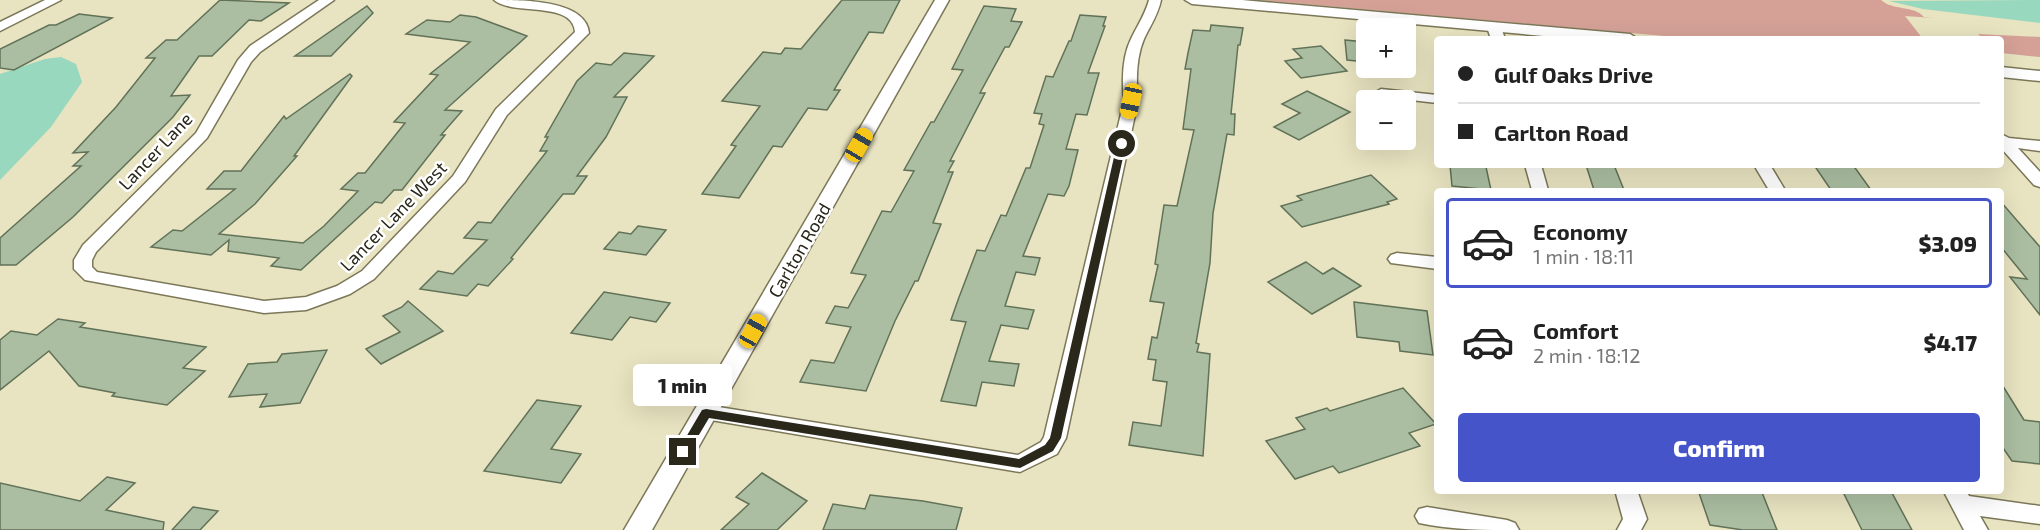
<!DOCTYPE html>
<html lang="en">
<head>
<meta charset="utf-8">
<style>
  :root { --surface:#fff; --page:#f2f2f2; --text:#222; --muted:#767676; --line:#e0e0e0; --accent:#4555c9 }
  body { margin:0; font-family:"Exo 2",sans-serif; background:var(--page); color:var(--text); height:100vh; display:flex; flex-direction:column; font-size:22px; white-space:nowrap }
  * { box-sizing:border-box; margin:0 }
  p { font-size:20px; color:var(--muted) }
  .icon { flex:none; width:33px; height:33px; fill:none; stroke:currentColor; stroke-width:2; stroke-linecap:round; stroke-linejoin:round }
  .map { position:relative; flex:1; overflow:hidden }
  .drawer { position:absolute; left:1434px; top:188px; width:570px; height:306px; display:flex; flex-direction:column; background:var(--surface); border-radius:6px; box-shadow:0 6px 24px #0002 }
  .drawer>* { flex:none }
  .banner { position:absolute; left:1434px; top:36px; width:570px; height:132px; border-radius:6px; box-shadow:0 6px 24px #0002; display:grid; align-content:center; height:132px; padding:0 24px; background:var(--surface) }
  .buttons { position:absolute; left:1356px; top:18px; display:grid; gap:12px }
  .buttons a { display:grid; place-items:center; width:60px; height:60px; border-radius:6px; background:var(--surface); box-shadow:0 6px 24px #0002; font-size:30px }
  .end { position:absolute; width:27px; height:27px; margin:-14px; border:8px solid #2a281b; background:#fff; box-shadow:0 0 0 3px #fff }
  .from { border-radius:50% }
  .bubble { position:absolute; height:42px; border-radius:6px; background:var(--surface); box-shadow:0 6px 24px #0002; font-size:20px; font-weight:800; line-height:42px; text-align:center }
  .car { position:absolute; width:18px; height:36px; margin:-18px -9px; border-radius:8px; box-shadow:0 0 4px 2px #0007; background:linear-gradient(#f5c518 24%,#345 0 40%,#f5c518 0 76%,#345 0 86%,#f5c518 0) }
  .banner b { display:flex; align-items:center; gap:21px; height:57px; font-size:22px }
  .banner b+b { border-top:2px solid var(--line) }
  .banner i { width:15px; height:15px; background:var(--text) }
  ul { padding:10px 0 0; list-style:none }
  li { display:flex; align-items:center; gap:18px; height:90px; margin:0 12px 9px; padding:0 12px; border:3px solid transparent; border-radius:6px }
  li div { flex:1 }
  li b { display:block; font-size:22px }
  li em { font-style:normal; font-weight:800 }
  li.on { border-color:var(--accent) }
  li>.icon { width:54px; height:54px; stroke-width:1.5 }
  .primary-button { display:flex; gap:12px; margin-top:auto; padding:12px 24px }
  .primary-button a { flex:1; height:69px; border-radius:6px; background:var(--accent); color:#fff; font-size:24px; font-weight:800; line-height:69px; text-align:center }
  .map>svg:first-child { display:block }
</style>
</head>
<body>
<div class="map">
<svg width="2040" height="530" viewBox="0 0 2040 530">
  <rect width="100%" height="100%" fill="#e8e3c0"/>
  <g fill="#d5a197">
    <path d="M1260,0h621c12,11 33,5 43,17l10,1 -29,-2 18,23h-225z"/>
    <path d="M1978,34l62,3v20l-39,-4v-14h-17z"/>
  </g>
  <g fill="#97d8bf">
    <path d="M2040,0v23l-117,-14 -34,-8z"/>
    <path d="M61,57l15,7 6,18 -31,45 -51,53v-106l45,-15z"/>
  </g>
  <g fill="#abbea1" stroke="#617258" stroke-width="1.5">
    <path d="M220,0l69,3 -28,18 -12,-1 -37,36h-13l-28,40 19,-1 -17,22 -100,100 -57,48h-16v-27l81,-72h-8l15,-14 -15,1 43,-46 39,-49h-9l20,-18h11z"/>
    <path d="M842,0h58l-17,33 -14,-1 -35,58h6l-13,20 -19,-2 -26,39 -9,-1 -34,52 -37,-4 34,-48 -5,-1 29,-39 -38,-5 41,-49 18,2 4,-6 16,1z"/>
    <path d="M367,6l6,7 -42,43h-36z"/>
    <path d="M984,6l32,3 -5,12 11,1 -13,25h-4l-25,46h5l-35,68h4l-6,11h5l-20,51 8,1 -23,57h-3l-20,40 -29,70 -66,-9 11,-22 23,3 17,-36 -25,-4 9,-17 13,2 18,-33 -15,-2 31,-62 9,1 23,-41 -10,-1 27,-48h3l29,-52 -11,-1z"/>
    <path d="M79,14l33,4 -98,52 -14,-2v-19l49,-24h7z"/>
    <path d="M460,15l16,2 51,19 -82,74 17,1 -21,24h4l-43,55h-8l-12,13 -7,-1 -74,68 -30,-4 8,-8 -51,-7 1,-11 -18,15 -60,-8 22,-17 9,1 53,-42h-28l17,-18h17l43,-55 2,3 64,-45 2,2 -58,80h3l-42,48 -36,30 84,9 21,-17 34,-35 -17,-2 17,-16h7l40,-50 -11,-1 44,-47 -8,-1 40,-32 -64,-8 21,-14 23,2z"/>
    <path d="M1080,15l26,2 -3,9h2l-17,47h11l-12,42 -11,-1 -10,35 12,1 -9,36 -5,10 -16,-2 -25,62 17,2 -5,17 -19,-3 -11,34 29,4 -6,19 -27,-4 -12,36 30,3 -5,22 -32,-4 -6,24 -35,-5 25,-79 -15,-2 7,-20 19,-50 8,1 16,-36 5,1 20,-48h4l14,-43 -5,-1 3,-10 -8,-1 12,-37 7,1 16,-36h2z"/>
    <path d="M1211,25l32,3 -3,17h-2l-7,69h4l-1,21 -7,-1 -14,79 -3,50 -14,80 3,1 -2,8 13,2 -7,102 -74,-11 4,-23 28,4 6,-44 -14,-2 3,-20 -8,-1 4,-22 5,1 7,-35 -14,-2 8,-36 -3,-1 9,-59 13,1 17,-76 -11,-1 8,-60h-6l3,-16 5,-23 17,1z"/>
    <path d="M1345,40l21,2v20l-19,-2z"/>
    <path d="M1321,46l26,25 -46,7 -16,-17 17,-3 -9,-9z"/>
    <path d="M624,53l30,3 -40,41h13l-21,40 -29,39h10l-13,18h-11l-52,64 2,1 -25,27 -10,-2 -11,12 -47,-7 18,-18 15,3 34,-34 -23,-2 14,-16 13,1 56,-72h-7l8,-14h-3l32,-56 19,-18 15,2z"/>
    <path d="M1307,91l43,21 -51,28 -25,-13 26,-14 -18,-9z"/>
    <path d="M1450,165l36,2 5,23 -39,-4z"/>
    <path d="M1586,165h28l10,25h-30z"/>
    <path d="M1814,165h39l18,25h-40z"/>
    <path d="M1371,175l26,24 -10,3 2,2 -87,23 -21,-21 21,-6 -5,-4z"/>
    <path d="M2001,202l39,45v68l-30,-38 17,2 -26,-32z"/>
    <path d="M638,226l28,4 -20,25 -42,-6 15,-17 12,2z"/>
    <path d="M1306,262l17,12 10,-6 28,18 -49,28 -44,-32z"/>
    <path d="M604,292l66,11 -14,19 -26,-5 -18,23 -41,-7z"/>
    <path d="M408,301l35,30 -62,33 -15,-15 34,-17 -17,-16 19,-9z"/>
    <path d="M1354,302l73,9 6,44 -33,-4 -1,-9 -42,-5z"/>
    <path d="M58,319l27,4 -5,4 126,20 -23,21 22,3 -38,34 -55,-9 3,-3 -36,-7 -30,-35 -49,39v-50l11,-9 26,4z"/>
    <path d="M327,350l-27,53 -40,4 7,-13 -38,3 19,-33 29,-2 5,-8z"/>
    <path d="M2001,383l23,37 16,2v42l-28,-3 -11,-16z"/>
    <path d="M1403,388l33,36 -27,9 11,13 -81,27 -6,-7 -38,13 -29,-38 39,-12 -9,-11 31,-10 3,3z"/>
    <path d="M537,400l44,6 -30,43 30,5 -20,29 -77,-12z"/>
    <path d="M762,473l45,28 -30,29h-56l28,-26 -13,-7z"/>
    <path d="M107,477l28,6 -29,27 58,12 -1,8h-163v-47l80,18z"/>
    <path d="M1698,490h63l16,40h-34l-33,-5z"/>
    <path d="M1842,490l50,3 20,37h-50z"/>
    <path d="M870,495l53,6 39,7 -6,22h-133l10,-26 32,5z"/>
    <path d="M193,507l25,4 -18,19h-28z"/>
  </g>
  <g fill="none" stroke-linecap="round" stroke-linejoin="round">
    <defs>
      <g id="minor">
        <path d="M45,0h16l-61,31v-9z"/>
        <path d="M319,0h15l-74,52 -9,10 -44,76 -111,114 -4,8v7l5,5 167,29 42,-4 31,-11 25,-15 91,-95 43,-67 79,-77c-2,-32 -63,-16 -81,-32 29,0 92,0 95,33l-82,82 -42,67 -91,97 -24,15 -44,16 -42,3 -179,-33 -11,-11v-9l9,-15 113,-112 42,-73 12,-14z"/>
        <path d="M1149,0h12c-3,15 -11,26 -17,39 -8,19 -8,43 -6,62l-72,337 -9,16 -37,18 -321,-54 -3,-5 3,-5 7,-3 312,50 23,-13 3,-5 80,-336c-2,-19 -2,-44 7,-62 6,-13 14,-24 18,-39z"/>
        <path d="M1494,23l7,4 4,12h-14l-4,-12z"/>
        <path d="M1381,89l56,6v8l-61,-7 -2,-3z"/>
        <path d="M2001,134l8,4 31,3v10l-22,-3 22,24v15l-6,-2 -33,-37z"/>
        <path d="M1525,165h16l7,25h-16z"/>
        <path d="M1754,165h16l15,25h-16z"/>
        <path d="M1397,253l40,4v12l-46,-6 -3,-4 3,-4z"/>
        <path d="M1615,490h22l10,29 -6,11h-24l6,-11z"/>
        <path d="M1943,490h23l3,6 71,10v18l-60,-8 8,14h-24z"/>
        <path d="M1427,507l80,13 8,3 4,7c-34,0 -68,0 -100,-7l-4,-7 4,-7z"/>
      </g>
      <g id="tertiary">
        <path d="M935,0h14l-297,530h-28z"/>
        <path d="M1185,0h57l388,34 8,5h-61l-385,-35z"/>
        <path d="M2001,67l39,4v10l-39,-4z"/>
      </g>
    </defs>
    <use href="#minor" stroke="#7b7758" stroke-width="3"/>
    <use href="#tertiary" stroke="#7b7758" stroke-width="3"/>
    <use href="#minor" fill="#fff" fill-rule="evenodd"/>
    <use href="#tertiary" fill="#fff" fill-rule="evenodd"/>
  </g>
  <path fill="#2a281b" d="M1122,142l4,2 -65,294 -8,13 -33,17 -311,-50 -22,37h-8v-6l23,-39 4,-1 313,50 26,-14 5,-7 67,-294z"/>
  <g text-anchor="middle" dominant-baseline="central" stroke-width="5" stroke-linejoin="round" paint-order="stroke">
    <g font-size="18" fill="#2a281b" stroke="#fff">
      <text transform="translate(155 151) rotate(-47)">Lancer Lane</text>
      <text transform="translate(393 216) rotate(-46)">Lancer Lane West</text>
      <text transform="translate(799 250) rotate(-60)">Carlton Road</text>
    </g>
  </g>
</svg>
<div class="buttons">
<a>+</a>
<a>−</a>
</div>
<i class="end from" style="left:1122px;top:144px"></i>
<i class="end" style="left:683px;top:452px"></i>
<div class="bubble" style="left:633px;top:364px;width:99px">1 min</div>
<i class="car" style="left:1131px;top:101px;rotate:192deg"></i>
<i class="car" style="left:859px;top:145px;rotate:30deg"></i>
<i class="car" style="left:753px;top:331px;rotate:29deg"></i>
<div class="banner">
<b><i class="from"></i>Gulf Oaks Drive</b>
<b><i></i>Carlton Road</b>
</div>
<section class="drawer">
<ul>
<li class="on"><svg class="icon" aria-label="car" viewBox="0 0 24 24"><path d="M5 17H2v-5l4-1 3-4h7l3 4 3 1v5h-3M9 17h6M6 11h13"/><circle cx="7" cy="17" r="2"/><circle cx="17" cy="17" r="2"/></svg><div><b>Economy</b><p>1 min · 18:11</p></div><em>$3.09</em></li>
<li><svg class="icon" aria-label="car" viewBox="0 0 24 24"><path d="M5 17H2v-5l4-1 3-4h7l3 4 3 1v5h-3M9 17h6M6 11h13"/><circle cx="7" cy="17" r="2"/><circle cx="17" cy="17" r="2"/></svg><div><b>Comfort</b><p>2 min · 18:12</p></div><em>$4.17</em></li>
</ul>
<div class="primary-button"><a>Confirm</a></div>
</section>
</div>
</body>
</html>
